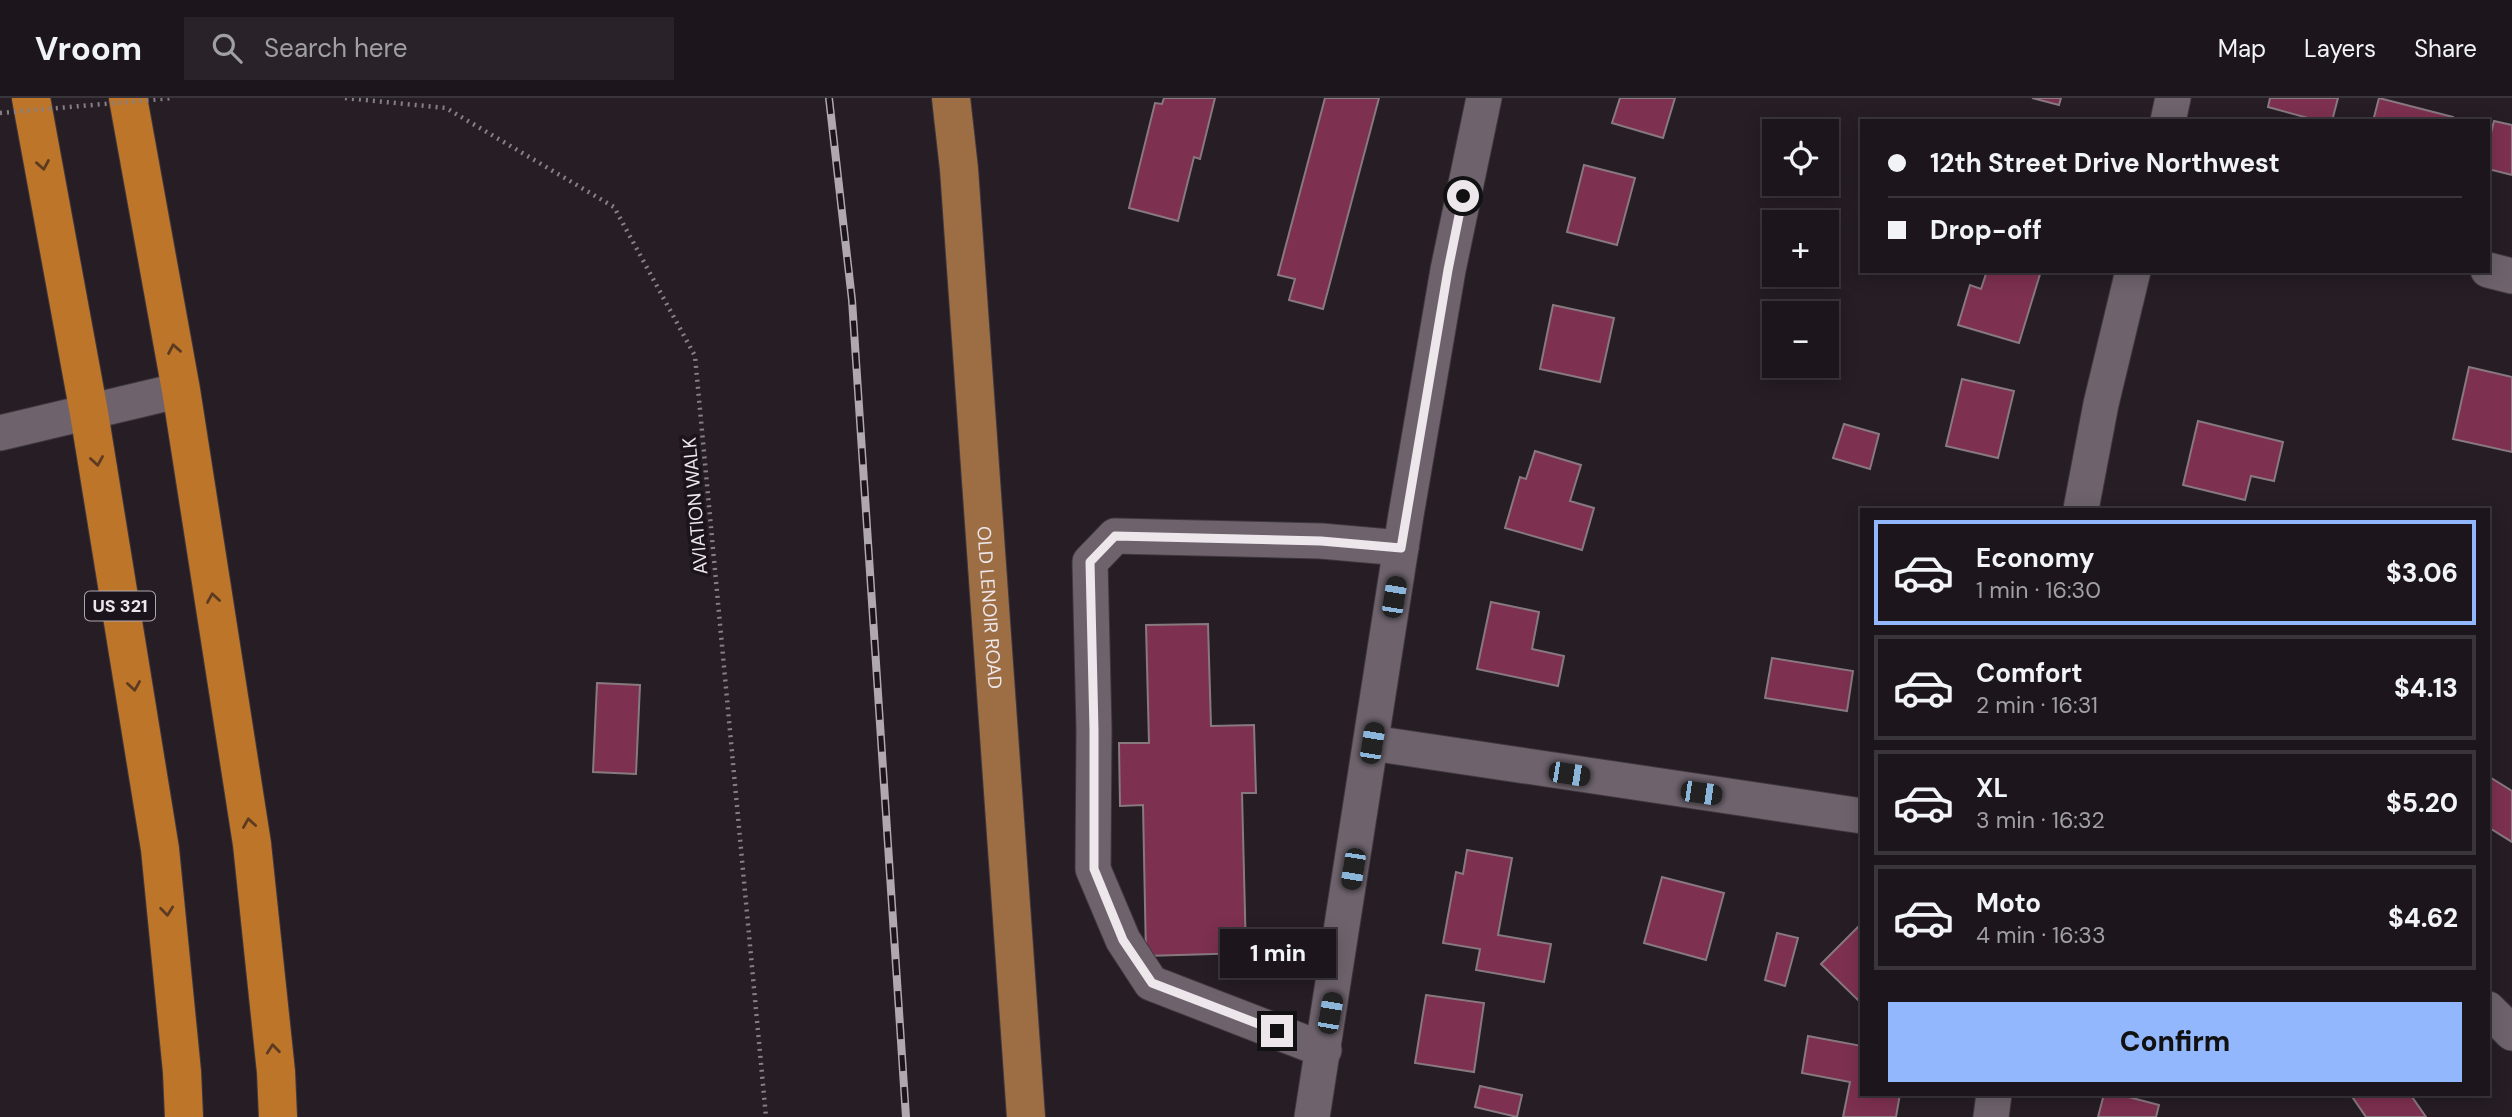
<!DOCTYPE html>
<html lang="en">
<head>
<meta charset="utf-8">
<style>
  :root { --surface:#1c161c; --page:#292329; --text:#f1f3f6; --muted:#a09fa3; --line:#3a353b; --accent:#93b7fd }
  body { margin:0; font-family:"DM Sans",sans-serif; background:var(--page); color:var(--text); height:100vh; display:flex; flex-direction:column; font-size:26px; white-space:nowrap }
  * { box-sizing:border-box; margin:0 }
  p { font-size:23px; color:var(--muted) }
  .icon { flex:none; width:38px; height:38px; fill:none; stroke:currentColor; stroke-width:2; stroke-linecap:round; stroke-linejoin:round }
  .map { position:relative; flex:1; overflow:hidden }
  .details { position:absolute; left:1860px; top:410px; width:630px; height:588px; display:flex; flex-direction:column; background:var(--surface); border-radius:0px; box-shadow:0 4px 18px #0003,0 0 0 2px var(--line) }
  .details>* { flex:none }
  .top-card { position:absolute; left:1860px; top:21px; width:630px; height:154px; border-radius:0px; box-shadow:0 4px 18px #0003,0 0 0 2px var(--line); display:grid; align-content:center; height:154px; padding:0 28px; background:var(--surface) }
  .buttons { position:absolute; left:1762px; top:21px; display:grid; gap:14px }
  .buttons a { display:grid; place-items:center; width:77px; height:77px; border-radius:0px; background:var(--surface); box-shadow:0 4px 18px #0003,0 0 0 2px var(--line); font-size:35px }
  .end { position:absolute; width:32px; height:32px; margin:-16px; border:9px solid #ede7ec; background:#111; box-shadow:0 0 0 4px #111 }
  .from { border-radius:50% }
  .bubble { position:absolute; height:49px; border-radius:0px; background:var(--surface); box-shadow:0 4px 18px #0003,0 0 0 2px var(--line); font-size:23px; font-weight:800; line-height:49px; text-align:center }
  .car { position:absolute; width:21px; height:42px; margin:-21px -10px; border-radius:9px; box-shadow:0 0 5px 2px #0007; background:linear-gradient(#222 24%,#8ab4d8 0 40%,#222 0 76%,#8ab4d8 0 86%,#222 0) }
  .top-card b { display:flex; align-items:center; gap:24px; height:66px; font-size:26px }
  .top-card b+b { border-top:2px solid var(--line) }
  .top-card i { width:18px; height:18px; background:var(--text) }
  ul { padding:12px 0 0; list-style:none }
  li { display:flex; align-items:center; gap:21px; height:105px; margin:0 14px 10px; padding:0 14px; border:4px solid var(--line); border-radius:0px }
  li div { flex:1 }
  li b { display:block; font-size:26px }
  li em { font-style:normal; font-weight:800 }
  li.active { border-color:var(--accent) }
  li>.icon { width:63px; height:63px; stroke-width:1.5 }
  .primary-button { display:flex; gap:14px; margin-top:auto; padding:14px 28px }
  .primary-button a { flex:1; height:80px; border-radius:0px; background:var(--accent); color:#111; font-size:28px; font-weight:800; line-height:80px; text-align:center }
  header { display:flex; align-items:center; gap:42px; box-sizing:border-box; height:98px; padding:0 35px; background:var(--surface); border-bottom:2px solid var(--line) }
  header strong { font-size:33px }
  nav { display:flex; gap:38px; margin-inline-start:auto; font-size:24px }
  .search { width:490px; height:63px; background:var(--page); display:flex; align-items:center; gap:18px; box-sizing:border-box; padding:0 24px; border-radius:0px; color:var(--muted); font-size:26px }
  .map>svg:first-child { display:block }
</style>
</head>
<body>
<header>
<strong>Vroom</strong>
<div class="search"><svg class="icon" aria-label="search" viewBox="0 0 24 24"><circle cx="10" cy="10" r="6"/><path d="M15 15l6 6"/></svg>Search here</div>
<nav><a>Map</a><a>Layers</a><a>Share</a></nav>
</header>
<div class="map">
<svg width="2512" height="1019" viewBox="0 0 2512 1019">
  <rect width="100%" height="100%" fill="#261d25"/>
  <g fill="#7d3050" stroke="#88797e" stroke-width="2">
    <path d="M1164,0h51l-15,61 -6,-2 -16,64 -49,-13 26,-105 7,1z"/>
    <path d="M1325,0h54l-56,211 -34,-9 6,-21 -17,-4z"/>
    <path d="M1620,0h55l-12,40 -51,-15z"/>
    <path d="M2032,0h29l-2,7z"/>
    <path d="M2270,0h68l-6,23h-13l-51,-14z"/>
    <path d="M2379,0l74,19 -1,4h-79z"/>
    <path d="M2494,23l18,4v50l-24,-6v-24z"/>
    <path d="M1584,67l51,13 -18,67 -50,-13z"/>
    <path d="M1987,173h54l-22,72 -61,-18 12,-40 11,4z"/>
    <path d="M1553,207l61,13 -14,64 -60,-13z"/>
    <path d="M2469,269l43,10v75l-59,-13z"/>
    <path d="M1962,281l52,12 -16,67 -52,-12z"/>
    <path d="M2198,323l85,21 -9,39 -23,-5 -6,24 -62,-15z"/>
    <path d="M1844,326l35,10 -9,35 -37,-11z"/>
    <path d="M1535,353l46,14 -11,36 24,7 -12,42 -77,-22 15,-51 6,2z"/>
    <path d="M1491,504l48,10 -7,37 32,7 -6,30 -81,-17z"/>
    <path d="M1208,526l3,102 43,-1 2,68h-14l4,160 -100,3 -3,-151 -23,1 -1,-63h30l-3,-118z"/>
    <path d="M1772,560l81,13 -6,40 -82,-13z"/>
    <path d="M597,585l43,2 -4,89 -43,-2z"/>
    <path d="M2488,678l24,15v51l-24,-15z"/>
    <path d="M1467,752l45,8 -14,77 53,9 -7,38 -68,-12 4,-21 -37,-6 13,-71 7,2z"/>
    <path d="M1662,779l62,16 -18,67 -62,-17z"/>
    <path d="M1862,825v81l-41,-40z"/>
    <path d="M1777,835l21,5 -13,48 -20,-6z"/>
    <path d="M1426,897l58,8 -10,69 -59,-9z"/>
    <path d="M1808,938l54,10v48h38l-4,23h-53l7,-35 -48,-9z"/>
    <path d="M1480,988l42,9 -5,22 -42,-10z"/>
    <path d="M2104,996h13l42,11 -3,12h-58z"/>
    <path d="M2360,996h50l16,23h-60l-13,-19z"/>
  </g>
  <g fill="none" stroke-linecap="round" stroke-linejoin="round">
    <defs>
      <g id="minor">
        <path d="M2168,23l5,-23"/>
        <path d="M2488,172l24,6"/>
        <path d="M0,335l181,-43"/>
        <path d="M2081,411l20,-105 32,-133"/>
        <path d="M1372,645l490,73"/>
        <path d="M2488,911l24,24"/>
        <path d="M1324,952l-173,-67 -28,-43 -30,-71 1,-139 -4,-168 25,-26 206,5 80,7"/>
        <path d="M1312,1019l94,-602 42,-245 36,-172"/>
        <path d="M1991,1019l3,-23"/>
      </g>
      <g id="major">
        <path id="s1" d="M951,0l8,71 67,948"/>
      </g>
      <g id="highway">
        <path d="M31,0l58,315 71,436 22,223 2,45"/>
        <path d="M128,0l53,292 71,454 24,228 2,45"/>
      </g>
    </defs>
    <use href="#minor" stroke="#40383f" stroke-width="37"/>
    <use href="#major" stroke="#40383f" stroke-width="40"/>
    <use href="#highway" stroke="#40383f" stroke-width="40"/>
    <path stroke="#867f85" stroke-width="4.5" stroke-dasharray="2 5" stroke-linecap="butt" d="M345,0l101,10 168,99 81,149 71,761"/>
    <use href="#minor" stroke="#6e636d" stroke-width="35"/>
    <use href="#major" stroke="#9d6e44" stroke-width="38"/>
    <use href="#highway" stroke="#bd7529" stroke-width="38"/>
    <defs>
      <path id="rail" d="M829,0l23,202 54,817"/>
    </defs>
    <use href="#rail" stroke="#afa8ae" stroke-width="8"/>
    <use href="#rail" stroke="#1c141c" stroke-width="5" stroke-dasharray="16" stroke-linecap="butt"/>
    <path stroke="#867f85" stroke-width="4.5" stroke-dasharray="2 5" stroke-linecap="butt" d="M0,15l173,-15"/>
  </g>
  <defs><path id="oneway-chevron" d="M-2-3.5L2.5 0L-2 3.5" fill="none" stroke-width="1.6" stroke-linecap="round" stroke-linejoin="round" transform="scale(1.75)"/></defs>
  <g stroke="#5c3b21">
    <use href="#oneway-chevron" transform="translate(43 67) rotate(80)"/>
    <use href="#oneway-chevron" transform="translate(174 251) rotate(-100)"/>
    <use href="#oneway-chevron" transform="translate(97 363) rotate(81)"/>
    <use href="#oneway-chevron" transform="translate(213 500) rotate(-99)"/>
    <use href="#oneway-chevron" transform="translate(134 588) rotate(81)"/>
    <use href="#oneway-chevron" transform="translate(249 725) rotate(-99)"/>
    <use href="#oneway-chevron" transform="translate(167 813) rotate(84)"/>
    <use href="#oneway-chevron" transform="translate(273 951) rotate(-96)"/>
  </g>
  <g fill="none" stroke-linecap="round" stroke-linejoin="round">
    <path stroke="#ede7ec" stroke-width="9" d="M1277,933l-125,-48 -29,-43 -29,-71v-139l-4,-168 25,-26 206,5 80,7 47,-278 15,-74"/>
  </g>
  <g text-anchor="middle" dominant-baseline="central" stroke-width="7" stroke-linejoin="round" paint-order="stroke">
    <rect fill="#1c141c" stroke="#aea8ae" stroke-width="2" x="85" y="493.5" width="70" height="29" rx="5"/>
    <g font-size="18" font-weight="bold" fill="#ede7ec">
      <text x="120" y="508">US 321</text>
    </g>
    <g font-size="19" fill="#ede7ec" stroke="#1c141c">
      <text transform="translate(695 408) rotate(-95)">AVIATION WALK</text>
      <text stroke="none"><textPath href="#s1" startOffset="511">OLD LENOIR ROAD</textPath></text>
    </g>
  </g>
</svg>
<div class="buttons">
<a><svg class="icon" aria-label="locate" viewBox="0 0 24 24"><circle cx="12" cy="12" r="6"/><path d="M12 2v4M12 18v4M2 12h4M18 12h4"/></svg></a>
<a>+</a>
<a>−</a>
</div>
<i class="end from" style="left:1463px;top:98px"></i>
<i class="end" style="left:1277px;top:933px"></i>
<div class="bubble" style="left:1220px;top:831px;width:116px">1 min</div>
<i class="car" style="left:1394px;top:499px;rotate:9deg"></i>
<i class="car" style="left:1372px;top:645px;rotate:9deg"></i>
<i class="car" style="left:1569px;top:676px;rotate:99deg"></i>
<i class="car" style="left:1701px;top:695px;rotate:98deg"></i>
<i class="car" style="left:1353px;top:771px;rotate:189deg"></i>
<i class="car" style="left:1330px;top:915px;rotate:10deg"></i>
<div class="top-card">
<b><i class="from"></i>12th Street Drive Northwest</b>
<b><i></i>Drop-off</b>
</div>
<section class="details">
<ul>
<li class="active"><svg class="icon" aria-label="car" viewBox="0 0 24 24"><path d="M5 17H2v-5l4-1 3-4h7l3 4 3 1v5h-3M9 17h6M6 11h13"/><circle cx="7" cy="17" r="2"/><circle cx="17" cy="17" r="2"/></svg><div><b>Economy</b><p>1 min · 16:30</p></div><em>$3.06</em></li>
<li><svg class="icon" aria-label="car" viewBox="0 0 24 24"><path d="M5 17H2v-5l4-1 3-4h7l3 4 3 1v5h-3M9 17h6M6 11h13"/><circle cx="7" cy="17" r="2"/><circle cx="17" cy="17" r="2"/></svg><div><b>Comfort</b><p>2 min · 16:31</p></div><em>$4.13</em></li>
<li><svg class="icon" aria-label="car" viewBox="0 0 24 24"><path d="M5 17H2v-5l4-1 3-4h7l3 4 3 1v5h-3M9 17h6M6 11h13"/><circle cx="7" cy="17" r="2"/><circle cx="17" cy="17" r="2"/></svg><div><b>XL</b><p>3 min · 16:32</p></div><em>$5.20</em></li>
<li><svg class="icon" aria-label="car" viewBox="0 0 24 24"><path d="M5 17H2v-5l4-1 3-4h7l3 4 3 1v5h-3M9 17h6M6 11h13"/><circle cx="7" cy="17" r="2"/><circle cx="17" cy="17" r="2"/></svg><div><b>Moto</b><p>4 min · 16:33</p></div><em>$4.62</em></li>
</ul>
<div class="primary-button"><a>Confirm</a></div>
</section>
</div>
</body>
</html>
